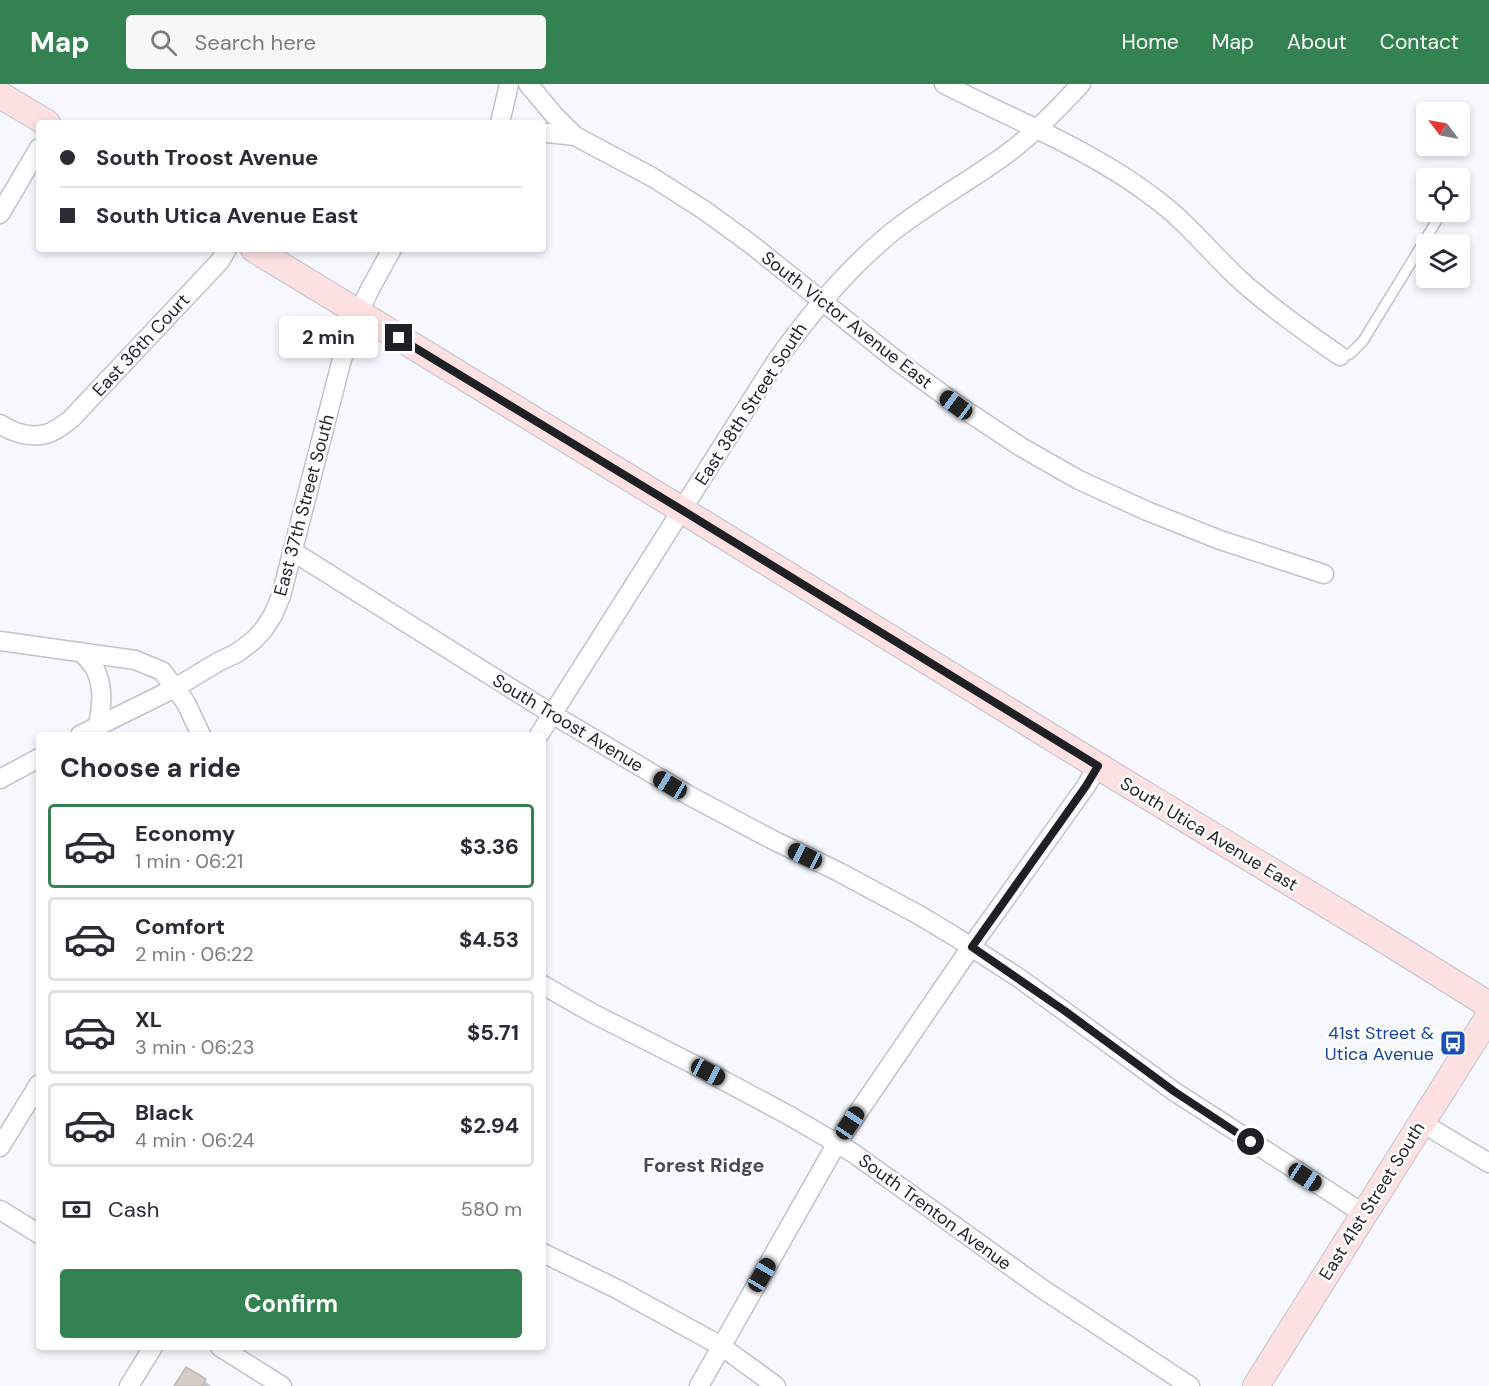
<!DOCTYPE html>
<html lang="en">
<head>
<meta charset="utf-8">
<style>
  :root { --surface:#fff; --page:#f7f7f7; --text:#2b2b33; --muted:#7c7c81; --line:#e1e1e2; --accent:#348251 }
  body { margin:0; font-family:"DM Sans",sans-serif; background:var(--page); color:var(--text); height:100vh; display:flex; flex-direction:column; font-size:22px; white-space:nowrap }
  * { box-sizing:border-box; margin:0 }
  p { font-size:20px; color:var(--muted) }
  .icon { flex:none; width:33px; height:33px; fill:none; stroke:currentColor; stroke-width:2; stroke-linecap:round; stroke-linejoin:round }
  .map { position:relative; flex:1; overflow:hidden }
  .panel { position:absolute; left:36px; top:648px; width:510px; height:618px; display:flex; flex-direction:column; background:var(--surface); border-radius:6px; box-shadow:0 3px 9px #0003 }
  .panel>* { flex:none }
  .top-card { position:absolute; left:36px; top:36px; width:510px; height:132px; border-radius:6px; box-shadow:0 3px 9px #0003; display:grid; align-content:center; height:132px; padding:0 24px; background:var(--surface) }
  .needle { width:39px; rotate:302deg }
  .buttons { position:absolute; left:1416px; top:18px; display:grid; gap:12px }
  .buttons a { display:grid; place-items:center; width:54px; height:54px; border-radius:6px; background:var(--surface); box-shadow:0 3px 9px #0003; font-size:30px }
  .end { position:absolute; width:27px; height:27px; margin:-14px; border:8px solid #1f2024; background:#fff; box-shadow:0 0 0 3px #fff }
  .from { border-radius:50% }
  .bubble { position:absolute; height:42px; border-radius:6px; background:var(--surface); box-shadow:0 3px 9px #0003; font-size:20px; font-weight:700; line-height:42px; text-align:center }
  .car { position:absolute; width:18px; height:36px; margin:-18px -9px; border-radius:8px; box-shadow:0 0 4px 2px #0007; background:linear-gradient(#222 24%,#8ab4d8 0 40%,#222 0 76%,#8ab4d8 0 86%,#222 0) }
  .top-card b { display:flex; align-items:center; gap:21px; height:57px; font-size:22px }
  .top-card b+b { border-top:2px solid var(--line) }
  .top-card i { width:15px; height:15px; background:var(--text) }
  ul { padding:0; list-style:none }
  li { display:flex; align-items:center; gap:18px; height:84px; margin:0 12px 9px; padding:0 12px; border:3px solid var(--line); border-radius:6px }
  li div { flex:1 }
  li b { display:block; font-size:22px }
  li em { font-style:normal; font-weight:700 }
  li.active { border-color:var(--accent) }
  li>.icon { width:54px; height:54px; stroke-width:1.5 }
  h2 { padding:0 24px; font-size:27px; line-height:72px }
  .pay { display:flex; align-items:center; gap:15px; height:66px; padding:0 24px; font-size:22px }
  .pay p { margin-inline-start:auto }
  .primary-button { display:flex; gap:12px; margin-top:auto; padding:12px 24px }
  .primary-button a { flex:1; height:69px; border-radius:6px; background:var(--accent); color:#fff; font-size:24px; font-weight:700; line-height:69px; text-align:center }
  header { display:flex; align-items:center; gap:36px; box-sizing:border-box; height:84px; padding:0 30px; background:var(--accent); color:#fff }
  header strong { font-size:28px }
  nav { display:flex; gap:33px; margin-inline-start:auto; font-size:21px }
  .search { width:420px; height:54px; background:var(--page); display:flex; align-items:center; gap:15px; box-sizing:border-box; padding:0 21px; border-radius:6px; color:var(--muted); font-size:22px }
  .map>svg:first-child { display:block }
</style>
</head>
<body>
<header>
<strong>Map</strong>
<div class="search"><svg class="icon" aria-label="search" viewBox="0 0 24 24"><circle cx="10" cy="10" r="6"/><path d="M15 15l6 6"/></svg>Search here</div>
<nav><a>Home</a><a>Map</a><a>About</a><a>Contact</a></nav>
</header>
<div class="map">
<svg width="1489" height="1302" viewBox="0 0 1489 1302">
  <rect width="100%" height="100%" fill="#f7f8fe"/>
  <path fill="#0003" d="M187,1285l18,12 6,5h-35z"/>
  <path fill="#d5cec7" stroke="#beb7b0" stroke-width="1.5" d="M186,1283l20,12 -4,7h-28z"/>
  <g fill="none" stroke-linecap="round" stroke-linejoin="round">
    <defs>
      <path id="lane" d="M1340,272l10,-2 13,-13 79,-129"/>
      <g id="street">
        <path d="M528,0l26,31 21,21 77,41 52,33 48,35 144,115 60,44 65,43 58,33 68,31 73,29 104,34"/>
        <path d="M944,0c70,36 146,65 209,113 32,23 57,55 86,82 32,29 66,53 101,77"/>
        <path d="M500,39l9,-39"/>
        <path d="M543,49h5l27,3"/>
        <path d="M0,130l39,-66"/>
        <path d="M0,340c13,9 30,14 46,10 9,-2 18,-10 25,-15l149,-158 7,-12"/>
        <path d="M292,467l260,163 138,82 81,43 68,33 80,43 35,21 65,42 156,114 189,122"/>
        <path d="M0,557l135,19 27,11 24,32 15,32"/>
        <path d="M81,568c4,4 9,9 13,15 10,18 8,38 4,58"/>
        <path d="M80,651l95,-47 43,-26 19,-9 17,-13 10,-11 9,-14 8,-19 61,-237 16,-45 12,-25 22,-40"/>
        <path d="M539,651l236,-372c33,-47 71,-93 116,-130 36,-29 79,-52 117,-80 27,-20 50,-44 73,-69"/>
        <path d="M0,695l39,-21"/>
        <path d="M543,901l49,28 99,50 99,53 63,37 188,135 149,98"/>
        <path d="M1422,1039l67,40"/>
        <path d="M0,1063l39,-63"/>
        <path d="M0,1126l39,24"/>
        <path d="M543,1169l74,36 104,57 55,40"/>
        <path d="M220,1263l62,39"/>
        <path d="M129,1302l24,-39"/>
        <path d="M699,1302l138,-243 134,-196 115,-161 12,-20"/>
      </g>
      <g id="secondary">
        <path d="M0,11l47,28"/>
        <path d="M254,165l428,261 416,256 282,171 109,68"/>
        <path d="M1256,1302l233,-370"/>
      </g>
    </defs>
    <use href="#lane" stroke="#c1c3cc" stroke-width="12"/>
    <use href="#street" stroke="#c1c3cc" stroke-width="21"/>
    <use href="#secondary" stroke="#c1c3cc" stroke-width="28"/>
    <use href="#lane" stroke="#fff" stroke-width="9"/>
    <use href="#street" stroke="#fff" stroke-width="18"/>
    <use href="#secondary" stroke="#fde0e2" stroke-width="26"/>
  </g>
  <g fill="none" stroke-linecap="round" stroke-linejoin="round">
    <path stroke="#1f2024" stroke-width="8" d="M399,254l283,172 416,256 -12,20 -114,161 93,64 110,81 76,50"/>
  </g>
  <defs>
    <symbol id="bus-square" viewBox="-11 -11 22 22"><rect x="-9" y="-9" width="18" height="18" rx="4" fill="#1a4fb4" stroke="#fff"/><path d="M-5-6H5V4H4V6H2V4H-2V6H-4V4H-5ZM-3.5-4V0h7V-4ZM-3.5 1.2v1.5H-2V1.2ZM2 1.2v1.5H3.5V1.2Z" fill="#fff"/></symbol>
  </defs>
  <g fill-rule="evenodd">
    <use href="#bus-square" x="1438" y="944" width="30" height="30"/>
  </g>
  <g text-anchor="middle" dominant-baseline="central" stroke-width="5" stroke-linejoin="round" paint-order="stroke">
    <g font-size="18" fill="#1f2024" stroke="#fff">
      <text transform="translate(847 236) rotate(38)">South Victor Avenue East</text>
      <text transform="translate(141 261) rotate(-47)">East 36th Court</text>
      <text transform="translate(751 320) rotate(-57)">East 38th Street South</text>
      <text transform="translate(304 421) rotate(-75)">East 37th Street South</text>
      <text transform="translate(568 639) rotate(31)">South Troost Avenue</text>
      <text transform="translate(1209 750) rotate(31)">South Utica Avenue East</text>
      <text transform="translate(1372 1117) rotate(-58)">East 41st Street South</text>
      <text transform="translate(935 1128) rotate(36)">South Trenton Avenue</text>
    </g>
    <g font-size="18" fill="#164399" stroke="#fff" text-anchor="end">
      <text x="1434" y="949">41st Street &amp;<tspan x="1434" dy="21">Utica Avenue</tspan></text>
    </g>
    <g font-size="20" font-weight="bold" fill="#484b52" stroke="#fff">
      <text x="704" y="1081">Forest Ridge</text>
    </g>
  </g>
</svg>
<div class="buttons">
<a><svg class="needle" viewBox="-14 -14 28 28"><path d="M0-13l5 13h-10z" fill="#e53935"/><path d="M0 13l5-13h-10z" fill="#7c7c81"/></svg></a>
<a><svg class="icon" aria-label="locate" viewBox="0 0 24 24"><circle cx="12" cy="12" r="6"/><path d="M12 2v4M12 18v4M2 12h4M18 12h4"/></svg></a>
<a><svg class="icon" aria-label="layers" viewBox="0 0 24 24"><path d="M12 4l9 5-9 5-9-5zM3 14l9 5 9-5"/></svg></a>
</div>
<i class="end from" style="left:1251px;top:1058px"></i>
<i class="end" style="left:399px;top:254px"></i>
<div class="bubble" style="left:279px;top:232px;width:99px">2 min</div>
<i class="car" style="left:956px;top:321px;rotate:307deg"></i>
<i class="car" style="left:670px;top:701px;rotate:301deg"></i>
<i class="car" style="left:805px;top:772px;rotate:296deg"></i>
<i class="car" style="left:708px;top:988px;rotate:118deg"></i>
<i class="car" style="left:850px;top:1039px;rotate:34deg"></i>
<i class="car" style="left:1305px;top:1093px;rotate:123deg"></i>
<i class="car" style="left:762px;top:1191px;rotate:30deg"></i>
<div class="top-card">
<b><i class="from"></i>South Troost Avenue</b>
<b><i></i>South Utica Avenue East</b>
</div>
<section class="panel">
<h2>Choose a ride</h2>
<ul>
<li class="active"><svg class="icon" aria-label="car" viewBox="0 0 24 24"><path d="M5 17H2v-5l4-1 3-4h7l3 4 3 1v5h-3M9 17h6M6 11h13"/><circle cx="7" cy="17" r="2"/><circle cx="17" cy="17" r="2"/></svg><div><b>Economy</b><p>1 min · 06:21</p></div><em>$3.36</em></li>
<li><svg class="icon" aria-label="car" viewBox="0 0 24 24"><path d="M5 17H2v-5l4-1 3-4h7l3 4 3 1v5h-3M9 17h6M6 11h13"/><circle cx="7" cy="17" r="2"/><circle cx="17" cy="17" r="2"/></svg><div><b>Comfort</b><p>2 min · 06:22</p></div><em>$4.53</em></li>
<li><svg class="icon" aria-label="car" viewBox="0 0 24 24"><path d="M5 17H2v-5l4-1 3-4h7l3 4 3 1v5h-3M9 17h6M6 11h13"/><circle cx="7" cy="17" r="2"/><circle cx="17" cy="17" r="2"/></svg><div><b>XL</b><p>3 min · 06:23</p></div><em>$5.71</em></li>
<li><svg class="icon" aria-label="car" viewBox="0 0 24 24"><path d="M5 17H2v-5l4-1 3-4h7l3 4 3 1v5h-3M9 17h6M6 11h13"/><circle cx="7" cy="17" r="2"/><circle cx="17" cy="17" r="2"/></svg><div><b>Black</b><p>4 min · 06:24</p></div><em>$2.94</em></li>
</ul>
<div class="pay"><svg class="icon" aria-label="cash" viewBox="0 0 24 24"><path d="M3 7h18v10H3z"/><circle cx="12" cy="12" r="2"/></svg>Cash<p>580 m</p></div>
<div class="primary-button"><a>Confirm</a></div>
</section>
</div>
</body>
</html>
